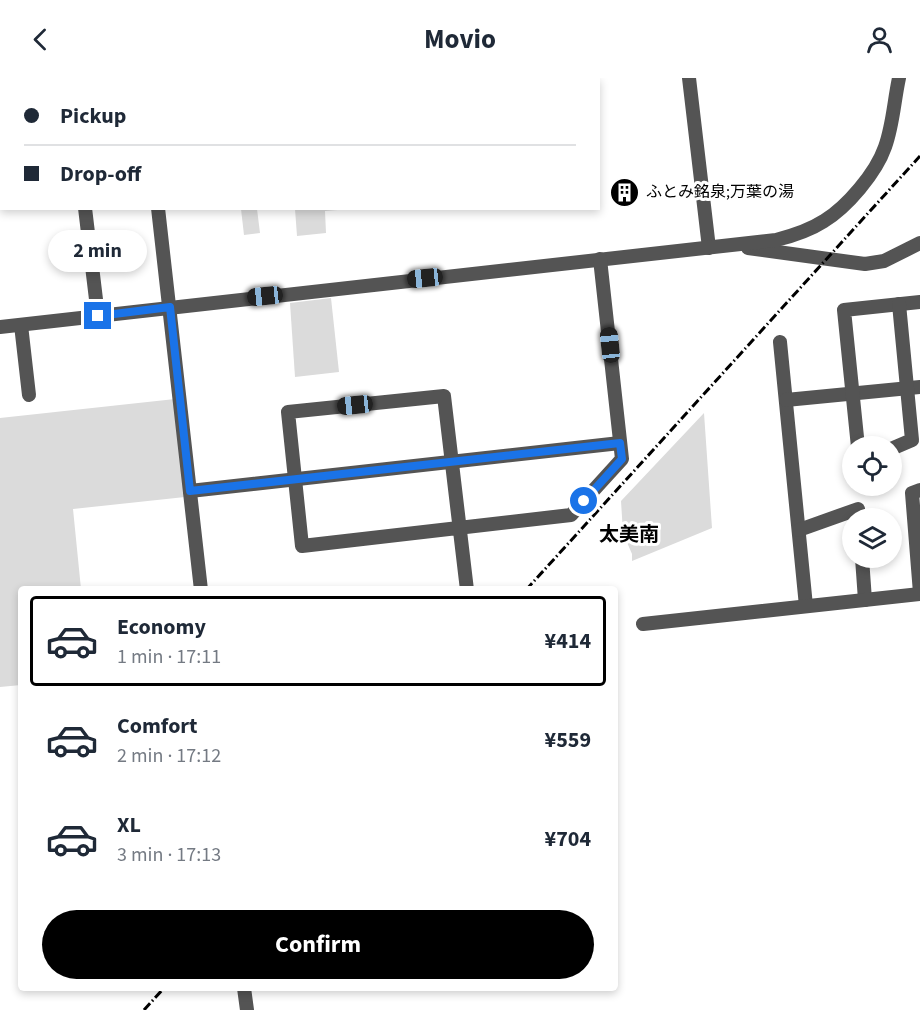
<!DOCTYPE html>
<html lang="en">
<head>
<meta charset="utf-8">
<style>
  :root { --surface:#fff; --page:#f2f2f3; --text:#1f2937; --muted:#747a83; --line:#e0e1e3; --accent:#000 }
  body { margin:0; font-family:"Source Sans 3","Noto Sans JP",sans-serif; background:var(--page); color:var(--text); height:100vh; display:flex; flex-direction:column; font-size:22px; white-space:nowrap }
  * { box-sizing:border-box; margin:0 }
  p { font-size:20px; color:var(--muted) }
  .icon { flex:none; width:33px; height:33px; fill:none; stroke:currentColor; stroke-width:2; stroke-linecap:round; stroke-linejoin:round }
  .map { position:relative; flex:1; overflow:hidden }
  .side { position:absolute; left:18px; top:508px; width:600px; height:405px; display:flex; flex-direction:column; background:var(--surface); border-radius:6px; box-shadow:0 3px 9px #0003 }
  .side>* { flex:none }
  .top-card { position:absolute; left:0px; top:0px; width:600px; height:132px; box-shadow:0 3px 9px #0003; display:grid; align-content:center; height:132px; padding:0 24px; background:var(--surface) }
  .tools { position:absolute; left:842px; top:358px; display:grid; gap:12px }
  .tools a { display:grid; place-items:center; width:60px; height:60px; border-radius:50%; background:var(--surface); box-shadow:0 3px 9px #0003; font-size:30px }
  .end { position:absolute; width:27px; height:27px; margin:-14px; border:8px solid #1a73e8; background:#fff; box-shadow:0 0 0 3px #fff }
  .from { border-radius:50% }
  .bubble { position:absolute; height:42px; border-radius:21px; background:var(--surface); box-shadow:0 3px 9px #0003; font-size:20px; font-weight:700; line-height:42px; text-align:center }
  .car { position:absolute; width:18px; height:36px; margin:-18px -9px; border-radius:8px; box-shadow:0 0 4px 2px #0007; background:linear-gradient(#222 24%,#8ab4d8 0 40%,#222 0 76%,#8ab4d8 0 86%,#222 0) }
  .top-card b { display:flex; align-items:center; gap:21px; height:57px; font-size:22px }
  .top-card b+b { border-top:2px solid var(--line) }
  .top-card i { width:15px; height:15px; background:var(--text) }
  ul { padding:10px 0 0; list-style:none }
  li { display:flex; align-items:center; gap:18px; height:90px; margin:0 12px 9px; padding:0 12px; border:3px solid transparent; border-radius:6px }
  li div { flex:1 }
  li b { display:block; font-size:22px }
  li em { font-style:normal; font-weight:700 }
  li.on { border-color:var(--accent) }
  li>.icon { width:54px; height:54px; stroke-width:1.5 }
  .cta { display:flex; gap:12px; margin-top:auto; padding:12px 24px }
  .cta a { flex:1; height:69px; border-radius:36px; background:var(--accent); color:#fff; font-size:24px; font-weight:700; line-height:69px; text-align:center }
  header { display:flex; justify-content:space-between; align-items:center; height:78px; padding:0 24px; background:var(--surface); font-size:27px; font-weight:700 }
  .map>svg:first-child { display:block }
</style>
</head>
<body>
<header><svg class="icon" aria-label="back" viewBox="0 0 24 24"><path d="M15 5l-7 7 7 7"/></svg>Movio<svg class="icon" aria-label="person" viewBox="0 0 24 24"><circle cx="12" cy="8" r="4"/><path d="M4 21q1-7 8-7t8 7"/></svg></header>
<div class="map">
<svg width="920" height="932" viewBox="0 0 920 932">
  <rect width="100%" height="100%" fill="#fff"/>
  <g fill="#dbdbdb">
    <path d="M151,0h175l-175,2z"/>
    <path d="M241,131h16l3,24 -16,2z"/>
    <path d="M295,131v-1l55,1 -25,2 1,22 -29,3z"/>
    <path d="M331,220l8,74 -44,5 -5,-74z"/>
    <path d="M175,321l10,98 -112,12 8,80 -60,1v95l-21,2v-269z"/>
    <path d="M704,335l8,115 -80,33v-7l-9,-21 -2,-32z"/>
  </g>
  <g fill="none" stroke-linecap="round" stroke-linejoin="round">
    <g stroke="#545454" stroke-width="14">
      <path d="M31,0v2"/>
      <path d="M143,0v2"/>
      <path d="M357,0v2"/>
      <path d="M689,0l20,170"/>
      <path d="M422,2l14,-2"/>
      <path d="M85,130l13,108"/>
      <path d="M158,130l43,382"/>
      <path d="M748,170l117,16 19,-3 36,-18"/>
      <path d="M21,247l8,70"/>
      <path d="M0,249l776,-87c16,-4 34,-10 48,-19 23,-14 52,-48 61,-74 8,-22 9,-46 14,-69"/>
      <path d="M780,264l26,264"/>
      <path d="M786,322l134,-13"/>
      <path d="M858,369l-14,-137 76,-8"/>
      <path d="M891,371l21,-9 -13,-136"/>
      <path d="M920,412l-8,3 8,100"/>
      <path d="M190,413l430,-48"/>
      <path d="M799,452l59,-21 1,10"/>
      <path d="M862,480l3,42"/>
      <path d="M467,512l-23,-194 -156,16 14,134 269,-31 51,-56 -22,-200"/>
      <path d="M643,546l277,-30"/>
      <path d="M244,910l3,22"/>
    </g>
    <g stroke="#000" stroke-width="3" stroke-dasharray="9 3 1.5 3" stroke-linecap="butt">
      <path d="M526,512l394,-434"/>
      <path d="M144,932l20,-22"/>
    </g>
  </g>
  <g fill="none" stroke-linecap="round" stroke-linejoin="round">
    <path stroke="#1a73e8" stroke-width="8" d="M98,238l72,-9 20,184 430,-48 2,16 -38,42"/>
  </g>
  <defs>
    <symbol id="building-disc" viewBox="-11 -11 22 22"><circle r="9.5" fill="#000" stroke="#fff"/><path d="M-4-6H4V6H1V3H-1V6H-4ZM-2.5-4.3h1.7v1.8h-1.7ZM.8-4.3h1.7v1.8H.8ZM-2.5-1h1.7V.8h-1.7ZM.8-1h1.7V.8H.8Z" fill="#fff"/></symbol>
  </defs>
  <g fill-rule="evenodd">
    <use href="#building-disc" x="608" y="98" width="33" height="33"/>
  </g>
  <g text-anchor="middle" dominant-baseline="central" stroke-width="6" stroke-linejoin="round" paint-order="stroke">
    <g font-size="16" fill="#000" stroke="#fff" text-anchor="start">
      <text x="646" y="114">ふとみ銘泉;万葉の湯</text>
    </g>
    <g font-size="20" font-weight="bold" fill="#000" stroke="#fff">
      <text x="629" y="457">太美南</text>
    </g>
  </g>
</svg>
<div class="tools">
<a><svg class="icon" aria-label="locate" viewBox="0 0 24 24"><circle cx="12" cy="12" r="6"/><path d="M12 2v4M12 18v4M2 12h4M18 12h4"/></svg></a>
<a><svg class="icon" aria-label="layers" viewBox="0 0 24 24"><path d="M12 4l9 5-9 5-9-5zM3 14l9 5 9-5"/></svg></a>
</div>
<i class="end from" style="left:584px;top:423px"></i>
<i class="end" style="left:98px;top:238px"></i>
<div class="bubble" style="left:48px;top:152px;width:99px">2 min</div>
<i class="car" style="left:425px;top:200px;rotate:264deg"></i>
<i class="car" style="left:265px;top:218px;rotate:264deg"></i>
<i class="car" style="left:610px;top:267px;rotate:354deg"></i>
<i class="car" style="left:355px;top:327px;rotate:264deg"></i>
<div class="top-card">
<b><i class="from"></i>Pickup</b>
<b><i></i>Drop-off</b>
</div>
<section class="side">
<ul>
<li class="on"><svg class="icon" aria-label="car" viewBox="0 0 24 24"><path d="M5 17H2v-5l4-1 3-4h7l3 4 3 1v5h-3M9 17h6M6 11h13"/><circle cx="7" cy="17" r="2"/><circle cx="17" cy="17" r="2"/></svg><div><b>Economy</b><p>1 min · 17:11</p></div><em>¥414</em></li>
<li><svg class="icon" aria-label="car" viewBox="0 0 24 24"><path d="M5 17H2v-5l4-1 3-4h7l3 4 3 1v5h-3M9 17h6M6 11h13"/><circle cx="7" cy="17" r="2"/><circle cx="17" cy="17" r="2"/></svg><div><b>Comfort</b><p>2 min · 17:12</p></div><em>¥559</em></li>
<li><svg class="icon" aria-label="car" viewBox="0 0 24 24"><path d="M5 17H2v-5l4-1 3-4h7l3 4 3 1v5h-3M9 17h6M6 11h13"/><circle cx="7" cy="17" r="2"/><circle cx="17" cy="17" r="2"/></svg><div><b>XL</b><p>3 min · 17:13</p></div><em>¥704</em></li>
</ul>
<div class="cta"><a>Confirm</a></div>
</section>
</div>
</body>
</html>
